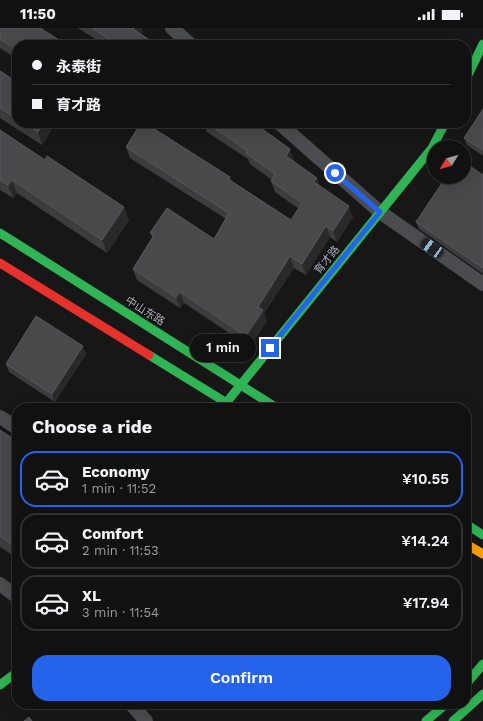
<!DOCTYPE html>
<html lang="en">
<head>
<meta charset="utf-8">
<style>
  :root { --surface:#111; --page:#1a1a1a; --text:#f1f3f6; --muted:#9c9d9f; --line:#303131; --accent:#2563eb }
  body { margin:0; font-family:"Work Sans","Noto Sans SC",sans-serif; background:var(--page); color:var(--text); height:100vh; display:flex; flex-direction:column; font-size:15px; white-space:nowrap }
  * { box-sizing:border-box; margin:0 }
  p { font-size:13px; color:var(--muted) }
  .icon { flex:none; width:22px; height:22px; fill:none; stroke:currentColor; stroke-width:2; stroke-linecap:round; stroke-linejoin:round }
  .map { position:relative; flex:1; overflow:hidden }
  .details { position:absolute; left:12px; top:375px; width:459px; height:306px; display:flex; flex-direction:column; background:var(--surface); border-radius:16px; box-shadow:0 4px 16px #0002,0 0 0 1px var(--line) }
  .details>* { flex:none }
  .banner { position:absolute; left:12px; top:12px; width:459px; height:88px; border-radius:16px; box-shadow:0 4px 16px #0002,0 0 0 1px var(--line); display:grid; align-content:center; height:88px; padding:0 20px; background:var(--surface) }
  .needle { width:26px; rotate:233deg }
  .buttons { position:absolute; left:427px; top:112px; display:grid; gap:8px }
  .buttons a { display:grid; place-items:center; width:44px; height:44px; border-radius:50%; background:var(--surface); box-shadow:0 4px 16px #0002,0 0 0 1px var(--line); font-size:20px }
  .end { position:absolute; width:18px; height:18px; margin:-9px; border:5px solid #2563eb; background:#fff; box-shadow:0 0 0 2px #fff }
  .from { border-radius:50% }
  .bubble { position:absolute; height:28px; border-radius:14px; background:var(--surface); box-shadow:0 4px 16px #0002,0 0 0 1px var(--line); font-size:13px; font-weight:600; line-height:28px; text-align:center }
  .car { position:absolute; width:12px; height:24px; margin:-12px -6px; border-radius:5px; box-shadow:0 0 3px 1px #0007; background:linear-gradient(#222 24%,#8ab4d8 0 40%,#222 0 76%,#8ab4d8 0 86%,#222 0) }
  .banner b { display:flex; align-items:center; gap:14px; height:38px; font-size:15px }
  .banner b+b { border-top:1px solid var(--line) }
  .banner i { width:10px; height:10px; background:var(--text) }
  ul { padding:0; list-style:none }
  li { display:flex; align-items:center; gap:12px; height:56px; margin:0 8px 6px; padding:0 12px; border:2px solid var(--line); border-radius:16px }
  li div { flex:1 }
  li b { display:block; font-size:15px }
  li em { font-style:normal; font-weight:600 }
  li.current { border-color:var(--accent) }
  li>.icon { width:36px; height:36px; stroke-width:1.5 }
  h2 { padding:0 20px; font-size:18px; line-height:48px }
  .cta { display:flex; gap:8px; margin-top:auto; padding:8px 20px }
  .cta a { flex:1; height:46px; border-radius:16px; background:var(--accent); color:#fff; font-size:16px; font-weight:600; line-height:46px; text-align:center }
  .status { display:flex; justify-content:space-between; align-items:center; height:28px; padding:0 20px; background:var(--surface); direction:ltr }
  .status svg { height:11px; fill:currentColor }
  .map>svg:first-child { display:block }
</style>
</head>
<body>
<div class="status"><b>11:50</b><svg viewBox="0 0 49 12"><path d="M0 12V9h3v3zM5 12V6h3v6zM10 12V3h3v9zM15 12V0h3v12zM26 1h20v11H26zM47 4h2v5h-2z"/></svg></div>
<div class="map">
<svg width="483" height="693" viewBox="0 0 483 693">
  <rect width="100%" height="100%" fill="#171717"/>
  <g fill="none" stroke-linecap="round" stroke-linejoin="round">
    <g stroke="#4b4c50" stroke-width="14">
      <path d="M172,0l19,17"/>
      <path d="M279,95l101,89 103,72"/>
      <path d="M0,389l17,11"/>
      <path d="M0,556l17,13"/>
      <path d="M131,676l15,17"/>
    </g>
    <g stroke="#30b455" stroke-width="9">
      <path d="M466,51l17,-35"/>
      <path d="M0,205l277,175"/>
      <path d="M149,327l86,53"/>
      <path d="M222,380l210,-260 13,-25"/>
      <path d="M466,496l17,11"/>
      <path d="M466,656l17,-20"/>
      <path d="M0,657l17,-13"/>
      <path d="M426,693l20,-17"/>
      <path d="M453,693l30,-27"/>
    </g>
    <path stroke="#ff9f0a" stroke-width="9" d="M466,516l17,10"/>
    <path stroke="#e5322d" stroke-width="9" d="M0,235l149,92"/>
  </g>
  <g fill="#3d3d3f">
    <path d="M0,0l17,17v14l-17,-11z"/>
    <path d="M78,0h63l2,4 -2,2 16,11h-52z"/>
    <path d="M0,43l17,11v41h39l-14,22 -42,-27z"/>
    <path d="M483,81v47l-16,-11 -3,-7z"/>
    <path d="M200,95h55l39,37v1l59,56 -16,25 -7,-5 -24,38 -12,-7 -30,45 3,8 -17,26 -66,-44 -4,5 -43,-28 -4,-11 20,-31 -3,-5 64,6 12,-20 -96,-61 -4,-11 104,30 1,4 60,39 8,-11 -24,-17 -4,-11 1,-1 -22,-16 -2,-5 -41,-27 -2,-6z"/>
    <path d="M0,102l129,90 -22,33 -90,-60 -4,5 -13,-8z"/>
    <path d="M483,147v99l-64,-45 -3,-7z"/>
    <path d="M86,326l-31,48 -46,-30 -3,-8z"/>
    <path d="M0,402l12,8h5v120l-17,-11z"/>
  </g>
  <g fill="#29292a">
    <path d="M134,0h7l2,4 -6,8 -4,-11z"/>
    <path d="M43,95h13l-14,22 -4,-13z"/>
    <path d="M290,121l4,11 -4,7 -4,-11z"/>
    <path d="M317,150l4,11 -7,-7z"/>
    <path d="M12,152l5,13 -4,5 -5,-13z"/>
    <path d="M349,178l4,11 -16,25 -4,-11z"/>
    <path d="M124,179l5,13 -22,33 -5,-13z"/>
    <path d="M326,198l4,11 -24,38 -4,-11z"/>
    <path d="M290,228l4,12 -30,45 3,8 -17,26 -4,-11 12,-29z"/>
    <path d="M180,264l4,11 -4,5 -4,-11z"/>
    <path d="M83,318l3,8 -31,48 -3,-8z"/>
  </g>
  <g fill="#49494c" stroke="#58595d">
    <path d="M0,0h40l27,17h-50v5l-17,-11z"/>
    <path d="M92,0h42l-1,1 24,16h-39z"/>
    <path d="M0,43l17,11v37l-17,-11z"/>
    <path d="M483,81v41l-19,-12z"/>
    <path d="M24,95h19l-5,9z"/>
    <path d="M141,95h4l85,54 -2,2 63,41 11,-17 -31,-22 4,-7 -29,-21 2,-2 -41,-28h47l36,26 -4,7 31,22 -3,4 35,24 -16,25 -7,-5 -24,38 -12,-8 -32,51 5,3 -17,26 -66,-44 -4,5 -43,-28 21,-34 -4,-2 17,-25 47,31 15,-26 -103,-66z"/>
    <path d="M0,102l45,30 2,-4 77,51 -22,33 -90,-60 -4,5 -8,-5z"/>
    <path d="M464,134l19,13v93l-67,-46 30,-45h18z"/>
    <path d="M36,288l47,30 -31,48 -46,-30z"/>
    <path d="M0,402l12,8 2,-3 3,3v110l-17,-12z"/>
    <path d="M29,689l3,4h-8z"/>
  </g>
  <g fill="none" stroke-linecap="round" stroke-linejoin="round">
    <path stroke="#2563eb" stroke-width="5" d="M270,320l110,-136 -45,-39"/>
  </g>
  <g text-anchor="middle" dominant-baseline="central" stroke-width="3" stroke-linejoin="round" paint-order="stroke">
    <g font-size="11" fill="#a8adb8" stroke="#111113">
      <text transform="translate(327 232) rotate(-51)">育才路</text>
      <text transform="translate(145 283) rotate(32)">中山东路</text>
    </g>
  </g>
</svg>
<div class="buttons">
<a><svg class="needle" viewBox="-14 -14 28 28"><path d="M0-13l5 13h-10z" fill="#e53935"/><path d="M0 13l5-13h-10z" fill="#9c9d9f"/></svg></a>
</div>
<i class="end from" style="left:335px;top:145px"></i>
<i class="end" style="left:270px;top:320px"></i>
<div class="bubble" style="left:190px;top:306px;width:66px">1 min</div>
<i class="car" style="left:432px;top:220px;rotate:305deg"></i>
<div class="banner">
<b><i class="from"></i>永泰街</b>
<b><i></i>育才路</b>
</div>
<section class="details">
<h2>Choose a ride</h2>
<ul>
<li class="current"><svg class="icon" aria-label="car" viewBox="0 0 24 24"><path d="M5 17H2v-5l4-1 3-4h7l3 4 3 1v5h-3M9 17h6M6 11h13"/><circle cx="7" cy="17" r="2"/><circle cx="17" cy="17" r="2"/></svg><div><b>Economy</b><p>1 min · 11:52</p></div><em>¥10.55</em></li>
<li><svg class="icon" aria-label="car" viewBox="0 0 24 24"><path d="M5 17H2v-5l4-1 3-4h7l3 4 3 1v5h-3M9 17h6M6 11h13"/><circle cx="7" cy="17" r="2"/><circle cx="17" cy="17" r="2"/></svg><div><b>Comfort</b><p>2 min · 11:53</p></div><em>¥14.24</em></li>
<li><svg class="icon" aria-label="car" viewBox="0 0 24 24"><path d="M5 17H2v-5l4-1 3-4h7l3 4 3 1v5h-3M9 17h6M6 11h13"/><circle cx="7" cy="17" r="2"/><circle cx="17" cy="17" r="2"/></svg><div><b>XL</b><p>3 min · 11:54</p></div><em>¥17.94</em></li>
</ul>
<div class="cta"><a>Confirm</a></div>
</section>
</div>
</body>
</html>
